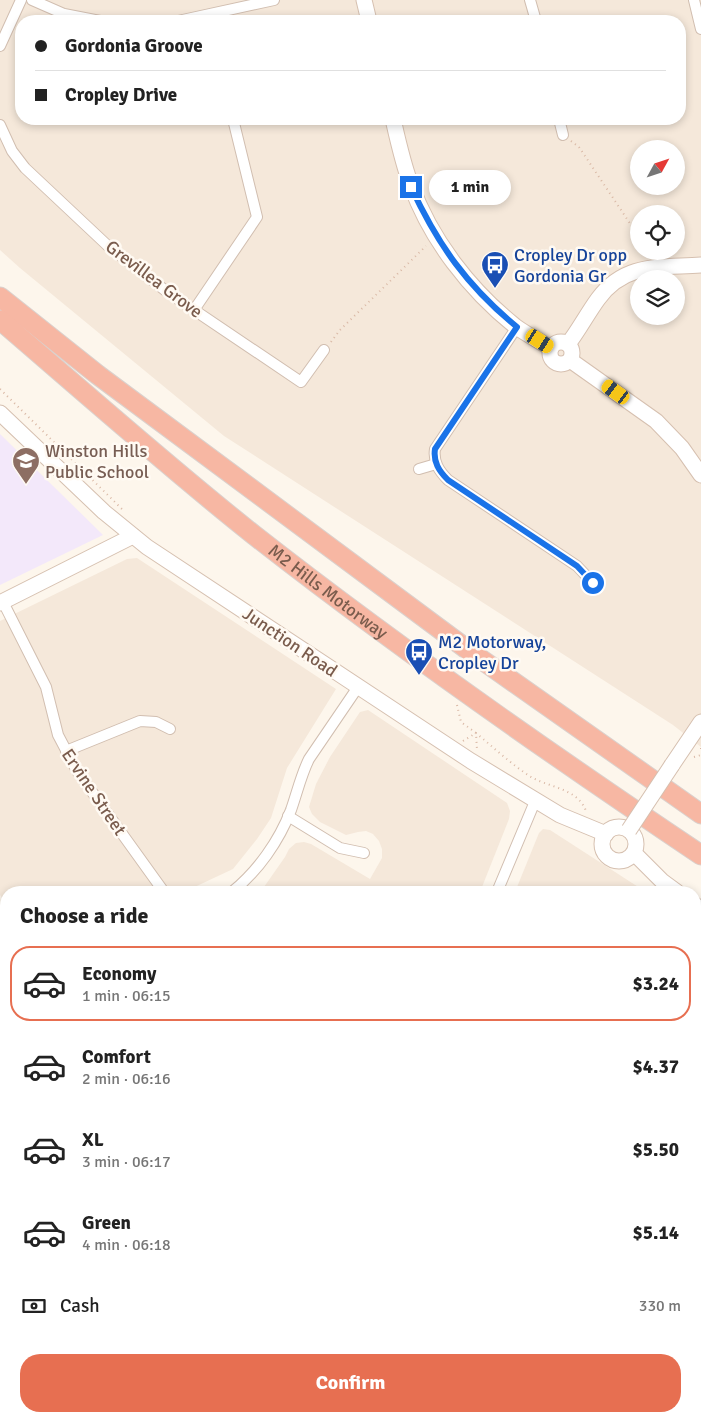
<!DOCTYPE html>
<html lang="en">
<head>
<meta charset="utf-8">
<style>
  :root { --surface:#fff; --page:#f6f6f6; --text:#222; --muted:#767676; --line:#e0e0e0; --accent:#e76f51 }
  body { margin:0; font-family:Signika,sans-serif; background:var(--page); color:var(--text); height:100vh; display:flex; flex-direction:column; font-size:19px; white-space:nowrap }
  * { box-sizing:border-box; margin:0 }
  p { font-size:16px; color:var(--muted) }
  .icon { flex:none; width:28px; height:28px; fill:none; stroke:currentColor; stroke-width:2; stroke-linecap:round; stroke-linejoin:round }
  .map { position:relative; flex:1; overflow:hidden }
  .drawer { position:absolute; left:0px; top:886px; width:701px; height:536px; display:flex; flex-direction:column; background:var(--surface); border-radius:20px 20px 0 0; box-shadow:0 2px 8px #0003 }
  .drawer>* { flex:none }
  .top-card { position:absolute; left:15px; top:15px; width:671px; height:110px; border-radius:20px; box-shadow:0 2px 8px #0003; display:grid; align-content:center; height:110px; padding:0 20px; background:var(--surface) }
  .needle { width:32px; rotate:50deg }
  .fabs { position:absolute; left:630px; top:140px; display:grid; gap:10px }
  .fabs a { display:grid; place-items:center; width:55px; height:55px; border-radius:50%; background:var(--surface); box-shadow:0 2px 8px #0003; font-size:25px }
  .end { position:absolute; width:22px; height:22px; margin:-11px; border:6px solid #1a73e8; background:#fff; box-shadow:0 0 0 2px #fff }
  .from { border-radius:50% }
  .bubble { position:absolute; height:35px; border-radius:18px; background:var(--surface); box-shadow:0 2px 8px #0003; font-size:16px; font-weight:700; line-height:35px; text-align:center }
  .car { position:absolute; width:15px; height:30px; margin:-15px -8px; border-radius:6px; box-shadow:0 0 4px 1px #0007; background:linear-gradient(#f5c518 24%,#345 0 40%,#f5c518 0 76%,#345 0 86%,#f5c518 0) }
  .top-card b { display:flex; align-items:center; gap:18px; height:48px; font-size:19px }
  .top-card b+b { border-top:1px solid var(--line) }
  .top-card i { width:12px; height:12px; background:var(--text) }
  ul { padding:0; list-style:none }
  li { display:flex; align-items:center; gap:15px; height:75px; margin:0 10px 8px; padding:0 10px; border:2px solid transparent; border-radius:20px }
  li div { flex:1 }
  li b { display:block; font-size:19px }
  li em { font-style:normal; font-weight:700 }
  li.on { border-color:var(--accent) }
  li>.icon { width:45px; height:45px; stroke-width:1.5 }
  h2 { padding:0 20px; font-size:22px; line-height:60px }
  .pay { display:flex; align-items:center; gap:12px; height:55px; padding:0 20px; font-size:19px }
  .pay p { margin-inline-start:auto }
  .button { display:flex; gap:10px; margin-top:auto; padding:10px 20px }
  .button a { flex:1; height:58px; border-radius:20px; background:var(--accent); color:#fff; font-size:20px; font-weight:700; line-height:58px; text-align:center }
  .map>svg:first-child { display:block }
</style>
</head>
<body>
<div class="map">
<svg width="701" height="1422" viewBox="0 0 701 1422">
  <rect width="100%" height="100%" fill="#fdf6ec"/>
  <g fill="#f5e8da" fill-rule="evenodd">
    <path d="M0,0h701v747l-28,-22 -449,-289 -204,-168 -20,-18zM21,21h659v98h-659zM639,149h37v37h-37zM639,214h37v37h-37zM639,279h37v37h-37z"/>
    <path d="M137,558l199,131 -49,79 -16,50 -14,21 -24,30 -49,23h-178v11l-6,-8v-274l127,-62z"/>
    <path d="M368,710l139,93 3,8 -1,8 -29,73h-221l5,-5 21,-30 4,-8 7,-6 8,-1 7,2 59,35 12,-21v-9l-3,-8 -6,-7 -7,-3 -8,1 -12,3 -26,-13 -8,-8 -3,-7 7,-23 14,-27 30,-45z"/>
    <path d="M543,829l7,1 96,62h-131l24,-59z"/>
    <path d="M695,925l6,4v493h-396l2,-6h388z"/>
    <path d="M0,942l6,8v187h-2l-4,-2z"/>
    <path d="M0,1174l6,3v111l-6,7z"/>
    <path d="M0,1372l6,9v35h21l3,6h-30z"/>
    <path d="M64,1416h207l-2,6h-202z"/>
  </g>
  <path fill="#f3e8fa" d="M0,434l103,101 -103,50z"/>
  <path fill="#d8ecc9" d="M6,1288v35l-6,-7v-21z"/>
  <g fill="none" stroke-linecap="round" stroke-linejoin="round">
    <defs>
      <g id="street">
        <path d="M32,0l32,14 36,7"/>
        <path d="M530,0l6,21"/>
        <path d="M694,0l7,29"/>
        <path d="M178,21l96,-21"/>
        <path d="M0,46l21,-46"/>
        <path d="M559,119l4,16"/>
        <path d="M0,125l12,26 13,17 83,78 58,45 135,91 23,-32"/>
        <path d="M194,310l63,-93 -24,-98"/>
        <path d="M517,327l-82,122c-2,13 4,22 13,31l129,86 16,17"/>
        <path d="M419,469l17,-5"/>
        <path d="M3,602l43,85 12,48 19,36 87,121"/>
        <path d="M66,751l74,-30 16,1 14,7"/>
        <path d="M288,816l52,32 24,5"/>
        <path d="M232,892c26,-21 47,-51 59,-82 6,-17 10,-35 18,-51l49,-72"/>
        <path d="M497,892l39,-93"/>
        <path d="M0,921l6,9"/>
        <path d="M695,1062l6,4"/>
        <path d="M0,1151l6,3"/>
        <path d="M695,1173l6,-1"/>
        <path d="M695,1312h6"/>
        <path d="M0,1363l6,-3"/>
        <path d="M494,1416l3,6"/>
        <path d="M59,1422l11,-6"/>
        <path d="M287,1422l2,-6"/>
        <path d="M467,1422l10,-6"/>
      </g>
      <g id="secondary">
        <path d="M364,0l5,21"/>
        <path d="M393,119c5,22 10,45 18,66 20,55 59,105 104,141 11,8 24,15 36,22"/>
        <circle cx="561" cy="353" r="11"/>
        <path d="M568,344c11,-14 19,-30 30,-45 27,-37 62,-31 103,-34"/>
        <path d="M570,360l86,61 26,27 19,27"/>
        <path d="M0,413l104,99 43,35 324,214 89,54 46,19"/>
        <path d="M0,603l133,-67"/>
        <path d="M672,765l29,-43"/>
        <circle cx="619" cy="844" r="17"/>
        <path d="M634,853l28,28 15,11"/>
        <path d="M695,905l6,4"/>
        <path d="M0,1339l6,8"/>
        <path d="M47,1416l3,6"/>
      </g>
      <g id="highway">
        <path d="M0,297l98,78 370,275 233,164"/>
        <path id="s1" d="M0,320c84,72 167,146 254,215 144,113 295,218 447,320"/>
      </g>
    </defs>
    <use href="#street" stroke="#d1beb0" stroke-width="12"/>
    <use href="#secondary" stroke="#d6c0b0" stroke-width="17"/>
    <use href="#highway" stroke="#dad1cd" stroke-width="21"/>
    <g stroke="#d9b8a5" stroke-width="2" stroke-dasharray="1 4" stroke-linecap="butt">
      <path d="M571,141l8,6 60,90"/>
      <path d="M331,342l9,-12 86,-84"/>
      <path d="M0,389l123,121"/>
      <path d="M457,705l4,17 15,11 1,17"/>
      <path d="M463,741l13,-8c17,14 34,30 52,42 19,13 49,12 58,36"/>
      <path d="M701,748v1"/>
      <path d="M694,757l7,-2"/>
    </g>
    <use href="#street" stroke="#fff" stroke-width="10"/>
    <use href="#secondary" stroke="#fff" stroke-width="15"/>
    <use href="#highway" stroke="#f7b7a3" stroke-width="19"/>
    <defs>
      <path id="secondary-bridge" d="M629,830l43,-65"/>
    </defs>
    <use href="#secondary-bridge" stroke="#d6c0b0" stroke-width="17" stroke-linecap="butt"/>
    <use href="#secondary-bridge" stroke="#fff" stroke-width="15"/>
  </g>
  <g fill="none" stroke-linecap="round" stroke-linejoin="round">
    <path stroke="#1a73e8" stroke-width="6" d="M411,187c27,58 56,99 106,140l-82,122c-2,13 4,22 13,31l129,86 16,17"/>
  </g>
  <defs>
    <symbol id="bus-pin" viewBox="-11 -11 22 30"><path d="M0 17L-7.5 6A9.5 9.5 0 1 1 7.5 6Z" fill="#1a4fb4" stroke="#fffaf3"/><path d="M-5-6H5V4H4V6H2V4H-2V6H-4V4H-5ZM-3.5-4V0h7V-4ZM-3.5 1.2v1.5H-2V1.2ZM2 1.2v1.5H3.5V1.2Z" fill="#fff"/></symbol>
    <symbol id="school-pin" viewBox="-11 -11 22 30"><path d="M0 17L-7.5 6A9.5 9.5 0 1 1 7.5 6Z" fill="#8d6e63" stroke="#fffaf3"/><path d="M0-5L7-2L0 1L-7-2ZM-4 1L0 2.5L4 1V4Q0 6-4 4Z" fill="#fff"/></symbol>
  </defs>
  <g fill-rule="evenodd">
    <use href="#bus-pin" x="479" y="249" width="32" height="43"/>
    <use href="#school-pin" x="10" y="445" width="32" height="43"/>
    <use href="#bus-pin" x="403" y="636" width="32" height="43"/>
  </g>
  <g text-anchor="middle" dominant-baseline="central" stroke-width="5" stroke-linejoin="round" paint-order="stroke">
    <g font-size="18" fill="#164399" stroke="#fffaf3" text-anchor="start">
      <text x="514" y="255">Cropley Dr opp<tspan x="514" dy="21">Gordonia Gr</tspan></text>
      <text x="438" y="642">M2 Motorway,<tspan x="438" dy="21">Cropley Dr</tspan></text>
    </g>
    <g font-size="18" fill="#7a5c4d" stroke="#fffaf3">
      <text transform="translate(154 279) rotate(37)">Grevillea Grove</text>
      <text stroke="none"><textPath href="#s1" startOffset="426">M2 Hills Motorway</textPath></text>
      <text transform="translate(290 642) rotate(34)">Junction Road</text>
      <text transform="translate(94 792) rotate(56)">Ervine Street</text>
    </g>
    <g font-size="18" fill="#785e54" stroke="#fffaf3" text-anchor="start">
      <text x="45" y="451">Winston Hills<tspan x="45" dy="21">Public School</tspan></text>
    </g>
  </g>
</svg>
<div class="fabs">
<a><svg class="needle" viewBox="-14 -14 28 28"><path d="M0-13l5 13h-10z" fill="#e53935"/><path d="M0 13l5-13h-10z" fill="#767676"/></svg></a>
<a><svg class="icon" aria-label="locate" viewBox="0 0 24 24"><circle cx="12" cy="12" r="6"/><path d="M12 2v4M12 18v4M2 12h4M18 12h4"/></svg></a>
<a><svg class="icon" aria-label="layers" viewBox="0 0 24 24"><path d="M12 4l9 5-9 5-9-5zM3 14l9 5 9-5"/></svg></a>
</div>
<i class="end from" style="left:593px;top:583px"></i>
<i class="end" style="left:411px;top:187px"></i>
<div class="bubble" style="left:429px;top:170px;width:82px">1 min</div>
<i class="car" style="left:540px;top:341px;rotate:123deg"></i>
<i class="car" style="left:616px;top:392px;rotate:306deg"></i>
<div class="top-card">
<b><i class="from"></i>Gordonia Groove</b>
<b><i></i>Cropley Drive</b>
</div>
<section class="drawer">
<h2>Choose a ride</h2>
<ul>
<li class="on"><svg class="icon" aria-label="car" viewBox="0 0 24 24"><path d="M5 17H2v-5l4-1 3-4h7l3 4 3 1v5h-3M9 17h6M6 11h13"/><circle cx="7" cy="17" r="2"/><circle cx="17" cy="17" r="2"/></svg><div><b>Economy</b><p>1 min · 06:15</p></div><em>$3.24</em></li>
<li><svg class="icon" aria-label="car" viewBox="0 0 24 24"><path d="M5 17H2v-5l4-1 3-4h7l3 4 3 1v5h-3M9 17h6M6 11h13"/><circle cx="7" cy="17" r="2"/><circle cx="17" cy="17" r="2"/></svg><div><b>Comfort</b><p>2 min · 06:16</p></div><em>$4.37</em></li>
<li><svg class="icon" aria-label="car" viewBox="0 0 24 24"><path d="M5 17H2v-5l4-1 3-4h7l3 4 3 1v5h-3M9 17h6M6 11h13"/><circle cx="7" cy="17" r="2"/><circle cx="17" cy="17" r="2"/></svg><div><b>XL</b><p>3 min · 06:17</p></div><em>$5.50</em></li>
<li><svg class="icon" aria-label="car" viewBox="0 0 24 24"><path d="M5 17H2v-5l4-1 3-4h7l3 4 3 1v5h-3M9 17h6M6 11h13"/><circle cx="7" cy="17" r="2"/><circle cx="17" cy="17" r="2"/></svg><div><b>Green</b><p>4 min · 06:18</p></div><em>$5.14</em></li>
</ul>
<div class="pay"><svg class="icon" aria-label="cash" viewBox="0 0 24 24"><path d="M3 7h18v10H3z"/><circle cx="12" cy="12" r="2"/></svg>Cash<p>330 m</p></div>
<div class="button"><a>Confirm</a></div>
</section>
</div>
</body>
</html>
